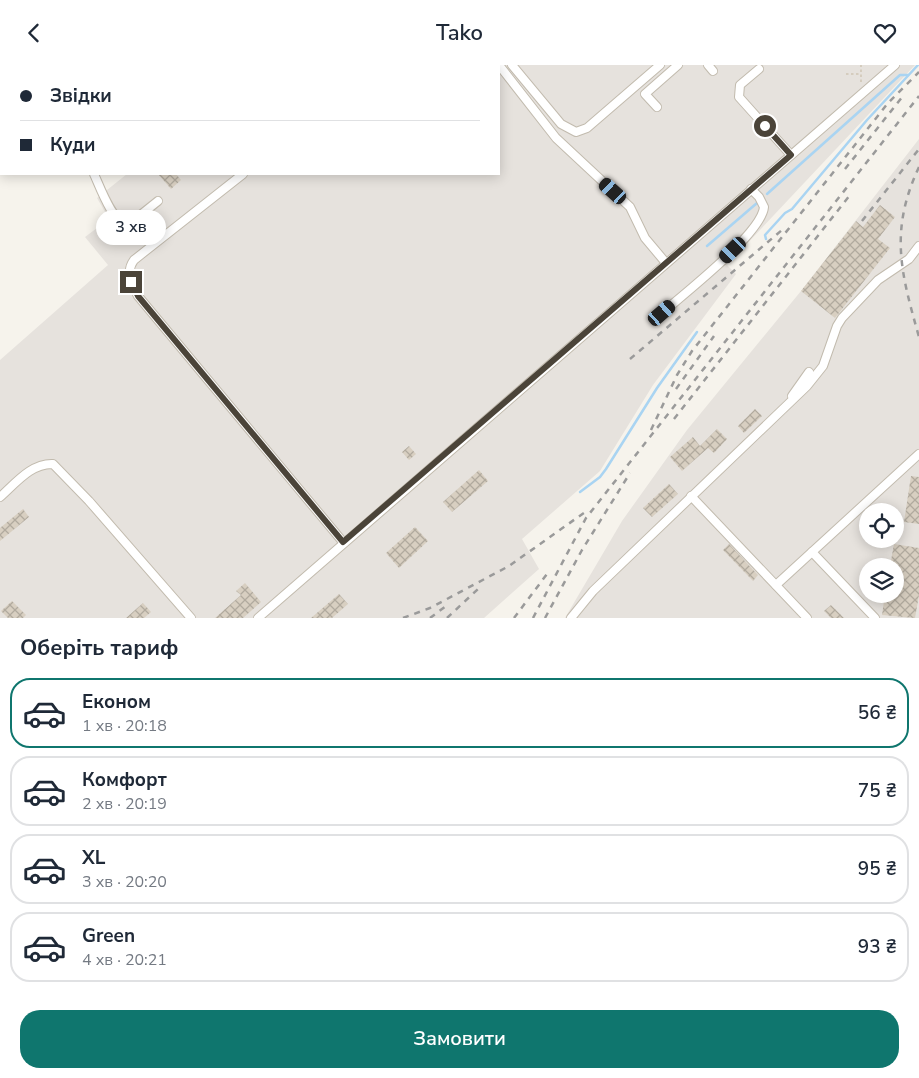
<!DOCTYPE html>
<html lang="uk">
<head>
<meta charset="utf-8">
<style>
  :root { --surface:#fff; --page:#f6f6f7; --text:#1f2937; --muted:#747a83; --line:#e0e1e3; --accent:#0f766e }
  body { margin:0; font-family:"Nunito Sans",sans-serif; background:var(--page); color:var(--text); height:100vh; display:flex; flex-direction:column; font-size:19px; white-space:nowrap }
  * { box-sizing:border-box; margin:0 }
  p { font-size:16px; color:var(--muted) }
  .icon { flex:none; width:28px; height:28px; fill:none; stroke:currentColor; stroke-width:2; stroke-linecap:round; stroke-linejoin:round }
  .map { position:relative; height:553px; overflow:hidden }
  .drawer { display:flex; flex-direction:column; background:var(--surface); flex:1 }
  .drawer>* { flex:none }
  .guide { position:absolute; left:0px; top:0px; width:500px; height:110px; box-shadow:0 2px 12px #0003; display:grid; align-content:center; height:110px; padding:0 20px; background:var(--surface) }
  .controls { position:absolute; left:859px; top:438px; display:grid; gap:10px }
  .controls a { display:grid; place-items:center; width:45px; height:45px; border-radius:50%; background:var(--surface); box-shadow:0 2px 12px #0003; font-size:25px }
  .end { position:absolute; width:22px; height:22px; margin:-11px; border:6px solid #4b4439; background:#fff; box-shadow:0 0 0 2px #fff }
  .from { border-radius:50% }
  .bubble { position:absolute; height:35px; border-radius:18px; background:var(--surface); box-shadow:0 2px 12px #0003; font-size:16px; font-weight:600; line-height:35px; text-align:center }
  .car { position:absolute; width:15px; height:30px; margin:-15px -8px; border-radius:6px; box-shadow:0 0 4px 1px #0007; background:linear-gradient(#222 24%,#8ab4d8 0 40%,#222 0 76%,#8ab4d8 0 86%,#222 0) }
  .guide b { display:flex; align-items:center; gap:18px; height:48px; font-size:19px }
  .guide b+b { border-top:1px solid var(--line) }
  .guide i { width:12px; height:12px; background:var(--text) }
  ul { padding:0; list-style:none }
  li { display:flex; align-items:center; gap:15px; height:70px; margin:0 10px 8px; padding:0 10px; border:2px solid var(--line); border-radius:20px }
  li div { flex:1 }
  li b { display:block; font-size:19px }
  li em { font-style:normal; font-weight:600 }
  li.selected { border-color:var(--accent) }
  li>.icon { width:45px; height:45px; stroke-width:1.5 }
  h2 { padding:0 20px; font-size:22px; line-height:60px }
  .button { display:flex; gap:10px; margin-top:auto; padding:10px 20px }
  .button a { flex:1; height:58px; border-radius:20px; background:var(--accent); color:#fff; font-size:20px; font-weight:600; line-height:58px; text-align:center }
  header { display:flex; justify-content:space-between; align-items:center; height:65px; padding:0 20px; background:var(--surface); font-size:22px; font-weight:600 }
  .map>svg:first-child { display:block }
</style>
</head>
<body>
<header><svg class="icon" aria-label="back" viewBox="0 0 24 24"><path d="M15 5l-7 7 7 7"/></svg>Tako<svg class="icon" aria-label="heart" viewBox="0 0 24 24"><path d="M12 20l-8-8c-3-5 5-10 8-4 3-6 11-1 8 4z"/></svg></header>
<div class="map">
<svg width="919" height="553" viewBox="0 0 919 553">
  <defs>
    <pattern id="building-cross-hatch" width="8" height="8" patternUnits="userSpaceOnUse" patternTransform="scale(1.25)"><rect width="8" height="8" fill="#d8cfc1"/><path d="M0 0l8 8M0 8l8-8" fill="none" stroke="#b1aa9e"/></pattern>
  </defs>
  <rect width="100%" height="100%" fill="#f6f3ec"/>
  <g fill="#e6e2dd" fill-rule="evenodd">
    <path d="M223,0h692l-188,200 9,9 -83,111 -53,86 -78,68 17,30 -55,49h-484v-258l108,-95 -23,-28 24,-18 -12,-21 30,-24h372v-108h-277z"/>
    <path d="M919,74v479h-354l57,-97 65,-91 114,-139zM868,446h27v28h-27zM868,501h27v28h-27z"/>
  </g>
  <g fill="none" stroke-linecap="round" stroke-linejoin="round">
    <g stroke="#a9d4f2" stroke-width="2.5">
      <path d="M767,129l133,-119h8"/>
      <path d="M766,174l-1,-4 20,-22 7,-4 75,-89 51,-55"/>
      <path d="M707,181l50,-43"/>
      <path d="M580,427l20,-15 6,-8 51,-81 40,-56"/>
    </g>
  </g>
  <g fill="url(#building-cross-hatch)">
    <path d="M158,109h18l5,6 -10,9z"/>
    <path d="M880,140l15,12 -17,22 12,9 -55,70 -34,-27 55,-70 7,6z"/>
    <path d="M755,344l7,7 -18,17 -6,-7z"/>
    <path d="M717,364l10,10 -13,14 -6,-5 -26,23 -12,-14 23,-20 7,9z"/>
    <path d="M409,381l7,8 -7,6 -7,-8z"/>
    <path d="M479,405l9,11 -36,31 -9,-10z"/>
    <path d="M911,411l8,1v47l-15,-2z"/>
    <path d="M669,419l9,10 -26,23 -9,-9z"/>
    <path d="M23,444l6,8 -29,24v-13z"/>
    <path d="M415,462l13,14 -29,27 -13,-15z"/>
    <path d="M729,479l29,31 -5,6 -30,-31z"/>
    <path d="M894,479l25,4v47l-4,23 -33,-3 3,-21h10v-28h-5z"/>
    <path d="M245,518l16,19 -18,16h-28l26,-23 -5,-4z"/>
    <path d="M339,529l9,10 -16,14h-21z"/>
    <path d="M12,536l14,14 -3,3h-15l-7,-7z"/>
    <path d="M143,538l8,9 -7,6h-18z"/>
    <path d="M831,540l13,13h-13l-7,-7z"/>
  </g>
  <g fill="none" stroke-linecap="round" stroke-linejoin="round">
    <defs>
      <g id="minor">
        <path d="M43,0v1"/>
        <path d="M499,0l57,73 74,69 15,31 21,25"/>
        <path d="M512,0l49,59 15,8 11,-4 73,-63"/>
        <path d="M708,0l5,6"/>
        <path d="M236,1l1,-1"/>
        <path d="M369,1l1,-1"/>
        <path d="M759,4l-19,16 -1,12 52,58"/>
        <path d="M657,42l-12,-13 33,-29"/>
        <path d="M94,109c6,13 19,50 34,51l30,-24"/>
        <path d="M243,109l-109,86c-9,12 -2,24 4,36l205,246"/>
        <path d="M662,248c22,-19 100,-80 102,-106l-5,-10 -8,-8"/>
        <path d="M792,331l17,-24"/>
        <path d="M691,431l116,122"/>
        <path d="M0,432c15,-13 31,-34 53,-33l36,37 102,117"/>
        <path d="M812,487l63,66"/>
        <path d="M776,520l143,-131"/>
        <path d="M258,553l637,-553"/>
        <path d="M571,553l22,-27 214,-205 16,-20 14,-40 5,-8 36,-38 31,-21 10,-13"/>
      </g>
    </defs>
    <use href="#minor" stroke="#c2bbae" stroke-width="10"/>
    <g stroke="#c4b79f" stroke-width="1" stroke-dasharray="2.5 2.5" stroke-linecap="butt">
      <path d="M846,9h14"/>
      <path d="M861,17v-17"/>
    </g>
    <use href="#minor" stroke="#fff" stroke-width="8"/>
    <g stroke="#9a9a9a" stroke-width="2.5" stroke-dasharray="6 6" stroke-linecap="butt">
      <path d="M919,102c-30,64 -18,106 0,170"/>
      <path d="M845,104l58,-73"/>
      <path d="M862,156l57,-72"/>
      <path d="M630,294l152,-129"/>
      <path d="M676,324l38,-53"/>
      <path d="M674,354l176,-224"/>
      <path d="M651,365l26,-55 15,-24 196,-248 31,-31"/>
      <path d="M403,553l27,-10 79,-42 79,-56"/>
      <path d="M430,553l16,-12"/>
      <path d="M447,553l31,-29"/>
      <path d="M514,553l36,-48"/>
      <path d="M533,553l53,-100 333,-422"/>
      <path d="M545,553l37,-68 48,-77"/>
    </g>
  </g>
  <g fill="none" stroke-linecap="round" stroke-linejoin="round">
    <path stroke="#4b4439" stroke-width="6" d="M131,217l7,14 205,246 448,-387 -26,-29"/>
  </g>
</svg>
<div class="controls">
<a><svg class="icon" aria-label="locate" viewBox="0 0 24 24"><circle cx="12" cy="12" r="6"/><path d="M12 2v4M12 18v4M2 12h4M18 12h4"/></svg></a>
<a><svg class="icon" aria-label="layers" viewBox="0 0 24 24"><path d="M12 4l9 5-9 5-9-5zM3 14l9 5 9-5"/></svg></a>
</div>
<i class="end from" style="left:765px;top:61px"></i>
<i class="end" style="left:131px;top:217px"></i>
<div class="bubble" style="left:96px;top:145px;width:70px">3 хв</div>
<i class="car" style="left:613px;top:126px;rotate:312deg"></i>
<i class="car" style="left:733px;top:185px;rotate:226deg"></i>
<i class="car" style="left:662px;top:248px;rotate:49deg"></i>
<div class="guide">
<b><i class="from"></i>Звідки</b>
<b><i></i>Куди</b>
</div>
</div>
<section class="drawer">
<h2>Оберіть тариф</h2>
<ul>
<li class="selected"><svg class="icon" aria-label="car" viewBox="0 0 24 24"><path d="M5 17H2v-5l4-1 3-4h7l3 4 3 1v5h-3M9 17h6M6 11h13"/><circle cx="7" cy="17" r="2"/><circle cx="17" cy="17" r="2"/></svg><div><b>Економ</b><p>1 хв · 20:18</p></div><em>56 ₴</em></li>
<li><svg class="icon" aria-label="car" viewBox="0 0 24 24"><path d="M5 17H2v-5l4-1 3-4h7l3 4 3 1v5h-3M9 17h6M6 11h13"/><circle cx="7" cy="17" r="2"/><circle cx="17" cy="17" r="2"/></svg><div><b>Комфорт</b><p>2 хв · 20:19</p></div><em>75 ₴</em></li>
<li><svg class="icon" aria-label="car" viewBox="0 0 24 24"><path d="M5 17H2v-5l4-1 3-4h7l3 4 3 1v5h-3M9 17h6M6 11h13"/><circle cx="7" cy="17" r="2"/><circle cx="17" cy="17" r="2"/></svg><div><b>XL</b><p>3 хв · 20:20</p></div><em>95 ₴</em></li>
<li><svg class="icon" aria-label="car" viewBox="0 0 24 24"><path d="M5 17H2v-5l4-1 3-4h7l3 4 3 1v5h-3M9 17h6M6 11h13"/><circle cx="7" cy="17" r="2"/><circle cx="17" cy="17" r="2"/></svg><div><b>Green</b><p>4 хв · 20:21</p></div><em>93 ₴</em></li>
</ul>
<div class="button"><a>Замовити</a></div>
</section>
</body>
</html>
